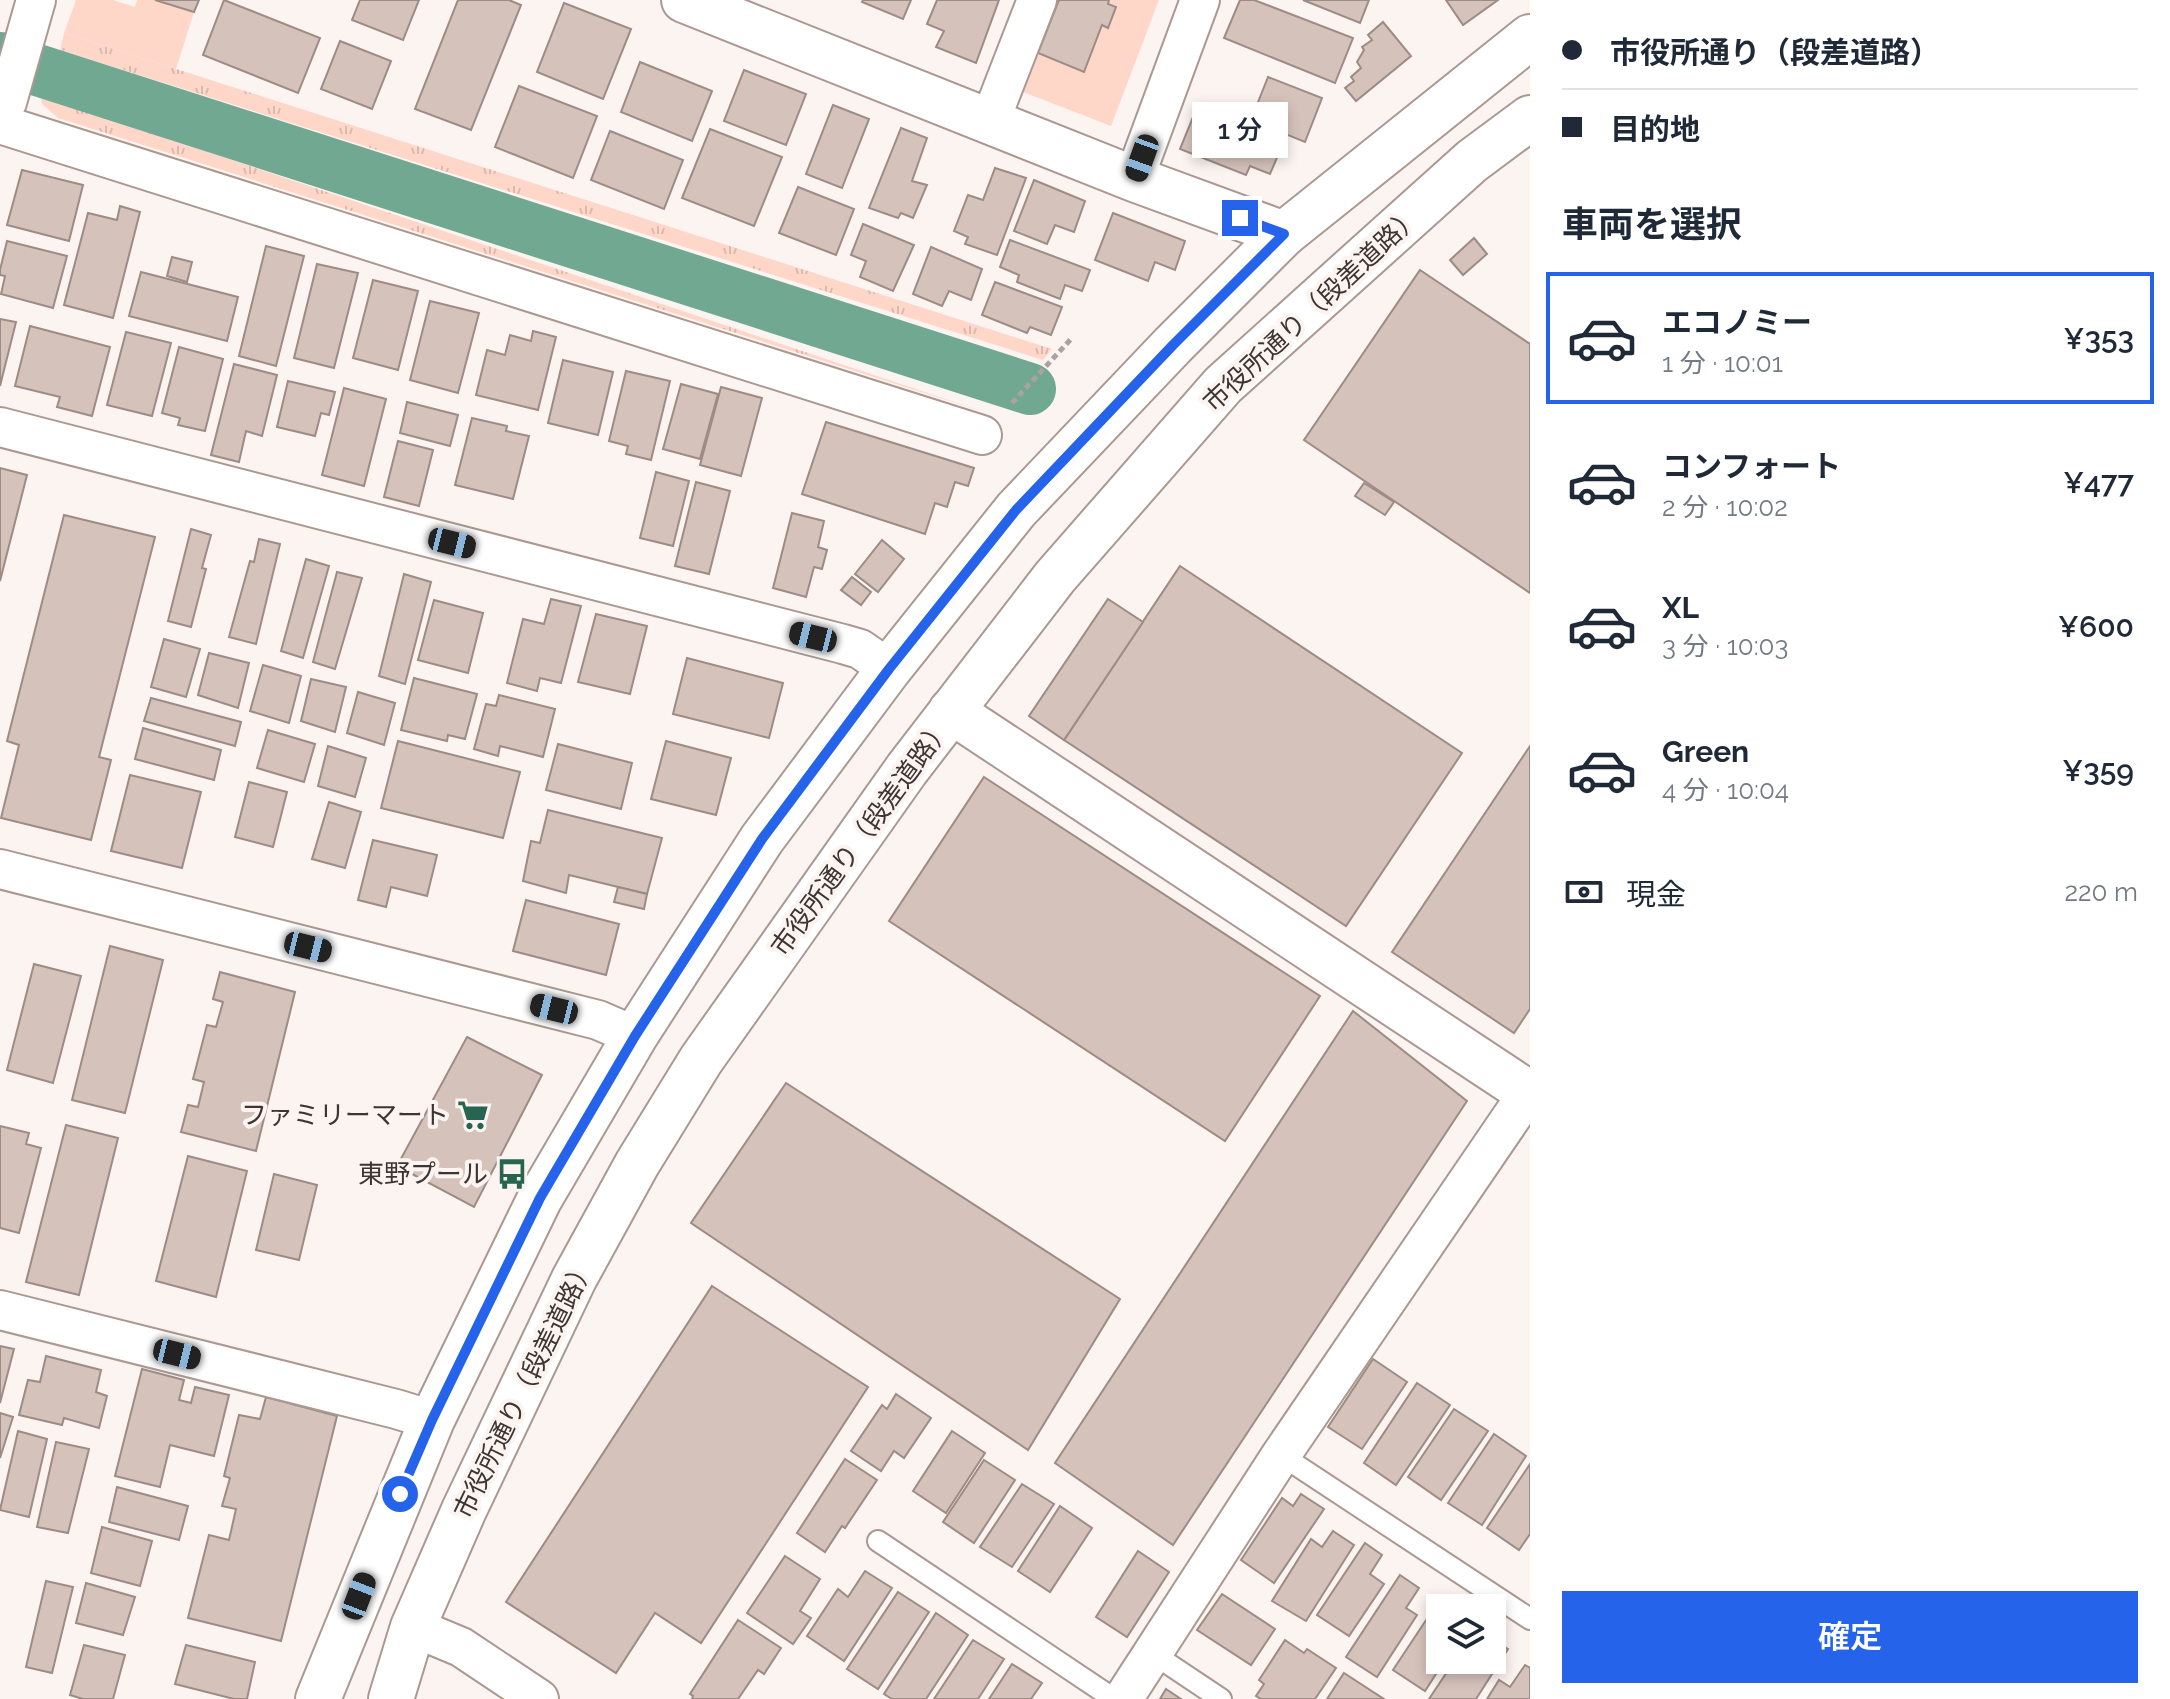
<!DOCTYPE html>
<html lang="ja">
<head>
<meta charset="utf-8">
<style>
  :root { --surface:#fff; --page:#f6f6f7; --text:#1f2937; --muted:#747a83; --line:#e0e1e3; --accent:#2563eb }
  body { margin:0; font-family:Raleway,"Noto Sans JP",sans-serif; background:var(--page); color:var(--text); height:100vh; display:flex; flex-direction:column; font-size:30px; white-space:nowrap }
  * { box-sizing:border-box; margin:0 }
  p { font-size:26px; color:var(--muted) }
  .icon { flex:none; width:44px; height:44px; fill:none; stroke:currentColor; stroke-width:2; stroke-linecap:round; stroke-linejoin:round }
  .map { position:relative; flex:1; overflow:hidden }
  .drawer { display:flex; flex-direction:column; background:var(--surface); width:640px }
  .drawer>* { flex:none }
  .top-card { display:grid; align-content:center; height:176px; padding:0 32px; background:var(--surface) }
  .buttons { position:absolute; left:1426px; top:1594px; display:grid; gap:16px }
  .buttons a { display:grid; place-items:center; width:80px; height:80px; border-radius:0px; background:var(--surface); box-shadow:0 4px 12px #0003; font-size:40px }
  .end { position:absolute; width:36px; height:36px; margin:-18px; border:10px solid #2563eb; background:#fff; box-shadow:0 0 0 4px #fff }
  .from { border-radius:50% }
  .bubble { position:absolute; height:56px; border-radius:0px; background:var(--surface); box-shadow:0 4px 12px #0003; font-size:26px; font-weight:600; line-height:56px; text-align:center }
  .car { position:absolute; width:24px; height:48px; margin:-24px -12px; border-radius:10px; box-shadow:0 0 6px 2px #0007; background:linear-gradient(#222 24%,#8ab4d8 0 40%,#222 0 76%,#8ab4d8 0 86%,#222 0) }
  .top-card b { display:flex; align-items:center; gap:28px; height:76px; font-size:30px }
  .top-card b+b { border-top:2px solid var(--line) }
  .top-card i { width:20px; height:20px; background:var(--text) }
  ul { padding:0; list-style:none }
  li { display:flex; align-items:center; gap:24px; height:132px; margin:0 16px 12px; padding:0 16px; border:4px solid transparent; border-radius:0px }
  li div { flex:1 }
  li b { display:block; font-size:30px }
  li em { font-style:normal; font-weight:600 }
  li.active { border-color:var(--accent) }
  li>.icon { width:72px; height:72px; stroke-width:1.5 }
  h2 { padding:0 32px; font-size:36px; line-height:96px }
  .pay { display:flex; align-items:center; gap:20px; height:88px; padding:0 32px; font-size:30px }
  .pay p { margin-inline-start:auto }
  .primary-button { display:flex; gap:16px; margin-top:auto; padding:16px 32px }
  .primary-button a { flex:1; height:92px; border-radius:0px; background:var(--accent); color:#fff; font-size:32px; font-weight:600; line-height:92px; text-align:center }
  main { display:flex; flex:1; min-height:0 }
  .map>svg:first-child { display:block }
</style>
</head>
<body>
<main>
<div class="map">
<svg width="1530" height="1699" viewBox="0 0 1530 1699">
  <defs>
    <pattern id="grass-tufts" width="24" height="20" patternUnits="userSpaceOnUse" patternTransform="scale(2)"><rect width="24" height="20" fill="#ffd7c9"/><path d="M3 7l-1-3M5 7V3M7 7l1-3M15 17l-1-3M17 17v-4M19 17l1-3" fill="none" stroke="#dbb9ad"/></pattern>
  </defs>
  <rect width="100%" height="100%" fill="#fcf4f1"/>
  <g fill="url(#grass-tufts)">
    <path d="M64,33l988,316 -9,11 -983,-310z"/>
    <path d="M41,97v-1l940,315 -923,-293 -16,-14z"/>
  </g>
  <g fill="#ffd7c9">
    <path d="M76,0h37l22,7 2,-7h18l39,12 -18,57 -112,-36z"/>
    <path d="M1109,0h50l-48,126 -88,-34 15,-39 64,-28 7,2 7,-19 -8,-4z"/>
  </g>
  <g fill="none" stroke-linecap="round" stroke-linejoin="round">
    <path stroke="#70a892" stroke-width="52" d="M0,58l1030,331"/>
  </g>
  <g fill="#d5c2bb" stroke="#9d8b85" stroke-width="2">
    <path d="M155,0h44l-5,12z"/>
    <path d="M224,0l96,38 -22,55 -95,-38z"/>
    <path d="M360,0h59l-16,40 -51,-20z"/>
    <path d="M458,0h51l12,5 -50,125 -56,-21z"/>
    <path d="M863,0h48l-8,19 -41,-17z"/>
    <path d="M937,0h62l-23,63 -40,-16 8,-16 -17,-7z"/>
    <path d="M1059,0h50l-1,4 8,3 -8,21 -6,-3 -18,47 -46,-19z"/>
    <path d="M1240,0h14l99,38 -18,45 -111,-45z"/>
    <path d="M1303,0h66l-9,23z"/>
    <path d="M1446,0h52l-35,25z"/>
    <path d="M564,3l67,26 -28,70 -66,-27z"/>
    <path d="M1383,22l28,34 -55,45 -11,-13 9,-7 -3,-4 10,-9 -4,-6 7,-12 -2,-3 10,-7 -4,-5z"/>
    <path d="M340,41l51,20 -19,48 -51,-20z"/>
    <path d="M640,62l72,29 -20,50 -71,-29z"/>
    <path d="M744,70l62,24 -20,51 -62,-24z"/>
    <path d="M1268,77l54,21 -17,44 -54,-22z"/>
    <path d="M519,86l78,30 -24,62 -78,-31z"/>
    <path d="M833,105l36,14 -27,69 -36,-14z"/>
    <path d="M1195,112l87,34 -12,28 -20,-8 -4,9 -66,-26z"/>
    <path d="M901,128l26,10 -15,43 15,4 -14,33 -12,-5 -3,5 -29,-10z"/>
    <path d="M710,129l72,28 -28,69 -72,-28z"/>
    <path d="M610,131l73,29 -19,49 -73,-29z"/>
    <path d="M995,168l31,10 -29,77 -32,-11 3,-7 -14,-6 14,-36 15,5z"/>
    <path d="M22,170l61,15 -14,56 -62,-16z"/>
    <path d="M1034,180l51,21 -11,31 -19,-7 -8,19 -33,-13z"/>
    <path d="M798,187l56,22 -18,46 -57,-22z"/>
    <path d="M120,206l20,6 -27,106 -49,-13 24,-92 29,7z"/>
    <path d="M1113,213l72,28 -10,29 -20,-8 -7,19 -53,-21z"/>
    <path d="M863,224l51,21 -21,46 -33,-14 6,-16 -15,-6z"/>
    <path d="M1474,238l13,16 -24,21 -13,-15z"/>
    <path d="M1010,240l80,30 -8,21 -17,-6 -5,14 -43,-17 2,-7 -19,-8z"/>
    <path d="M7,241l60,15 -14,52 -52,-14 4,-18 -5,-1v-5z"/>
    <path d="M266,246l38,10 -28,110 -37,-10z"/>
    <path d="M931,247l51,22 -11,31 -22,-9 -7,15 -29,-12z"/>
    <path d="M172,257l20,5 -5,20 -20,-6z"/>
    <path d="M317,264l41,9 -24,95 -40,-10z"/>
    <path d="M1420,270l110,74v249l-226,-153z"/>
    <path d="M141,272l97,25 -11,44 -98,-25z"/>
    <path d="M373,280l45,11 -20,79 -45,-12z"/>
    <path d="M995,282l67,25 -11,28 -21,-8 -3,6 -45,-18z"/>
    <path d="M430,301l49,12 -21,80 -48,-13z"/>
    <path d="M0,319l16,3 -16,64z"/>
    <path d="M30,326l80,21 -18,69 -35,-9 3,-10 -45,-11z"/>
    <path d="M533,331l23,6 -18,73 -62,-15 11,-45 18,5 5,-20 21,6z"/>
    <path d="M126,332l45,11 -19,73 -45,-11z"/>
    <path d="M179,347l44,12 -18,72 -27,-6 2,-7 -18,-5z"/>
    <path d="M563,360l50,12 -15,63 -50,-12z"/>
    <path d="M234,364l43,11 -15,61 -16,-5 -7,31 -28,-7z"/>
    <path d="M626,371l44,10 -19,79 -25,-6 2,-8 -19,-5z"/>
    <path d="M288,381l47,11 -6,23 -8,-2 -6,23 -38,-9z"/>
    <path d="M681,384l37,10 -18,65 -37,-10z"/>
    <path d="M721,387l41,11 -21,78 -41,-11z"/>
    <path d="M344,388l42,11 -22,87 -42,-11z"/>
    <path d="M407,402l51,13 -8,31 -50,-13z"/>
    <path d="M472,418l35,8 -1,5 23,5 -16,63 -58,-14z"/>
    <path d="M826,422l148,46 -6,18 -13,-4 -8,25 -12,-4 -10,31 -123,-40z"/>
    <path d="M398,441l35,9 -14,56 -35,-9z"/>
    <path d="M0,468l27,7 -27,106z"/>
    <path d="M656,472l33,9 -16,65 -33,-8z"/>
    <path d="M696,482l34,9 -21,83 -34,-8z"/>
    <path d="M1364,483l30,19 -9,13 -30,-19z"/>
    <path d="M792,513l32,8 -6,26 9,3 -5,19 -8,-2 -8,30 -33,-9z"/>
    <path d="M64,515l91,22 -56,220 12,3 -20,80 -90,-22 18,-73 -12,-4z"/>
    <path d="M191,529l20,6 -9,33 4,1 -15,58 -23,-6z"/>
    <path d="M259,539l21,5 -24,100 -27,-7 21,-76 4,1z"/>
    <path d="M882,540l22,19 -26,33 -23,-18z"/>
    <path d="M306,559l23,7 -26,92 -22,-7z"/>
    <path d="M1180,566l282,187 -116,173 -282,-186z"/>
    <path d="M337,572l25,6 -27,91 -22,-7z"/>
    <path d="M404,574l27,8 -26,102 -26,-8z"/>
    <path d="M852,577l19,15 -10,13 -20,-15z"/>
    <path d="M551,599l30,7 -20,77 -21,-5 -3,13 -30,-8 16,-64 21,5z"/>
    <path d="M1108,599l35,23 -79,118 -35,-24z"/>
    <path d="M434,600l49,13 -15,60 -50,-13z"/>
    <path d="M596,614l51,12 -17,68 -52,-12z"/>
    <path d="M164,639l36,10 -14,48 -35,-10z"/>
    <path d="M209,653l40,10 -11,45 -40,-13z"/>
    <path d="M687,658l96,25 -14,55 -96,-24z"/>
    <path d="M263,665l38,11 -12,47 -39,-12z"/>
    <path d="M414,678l63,16 -12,45 -17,-4 -1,6 -46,-11z"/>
    <path d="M311,679l35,8 -11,45 -34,-11z"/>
    <path d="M358,692l37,11 -11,42 -37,-12z"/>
    <path d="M499,695l56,14 -12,48 -43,-11 -2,10 -24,-7 12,-45 10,2z"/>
    <path d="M151,698l90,24 -6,24 -91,-25z"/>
    <path d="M143,728l78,22 -7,30 -79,-21z"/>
    <path d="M268,730l47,14 -11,38 -47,-14z"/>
    <path d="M398,741l122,31 -17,66 -122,-30z"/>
    <path d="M666,741l65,17 -15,57 -65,-16z"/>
    <path d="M558,744l74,19 -11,46 -75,-19z"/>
    <path d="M328,746l38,12 -11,39 -37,-11z"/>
    <path d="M1530,746v263l-16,24 -122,-81z"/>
    <path d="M130,775l71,17 -19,76 -71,-17z"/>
    <path d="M984,777l336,219 -95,145 -336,-220z"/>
    <path d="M249,782l38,10 -14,55 -38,-10z"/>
    <path d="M329,802l32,10 -16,56 -33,-9z"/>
    <path d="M548,810l114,28 -15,56 -78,-19 -3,18 -43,-12 8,-40 9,2z"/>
    <path d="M373,840l64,15 -10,41 -36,-9 -5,20 -28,-7z"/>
    <path d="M618,887l29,7 -3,15 -30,-7z"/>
    <path d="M526,900l93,24 -13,51 -93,-24z"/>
    <path d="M110,946l53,14 -38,153 -53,-13z"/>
    <path d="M34,964l47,12 -28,107 -46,-13z"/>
    <path d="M220,972l75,20 -39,159 -75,-19 7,-27 10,2 6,-25 -11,-3 14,-54 9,2 7,-25 -10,-3z"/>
    <path d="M1353,1011l114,90 -294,444 -118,-82z"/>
    <path d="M467,1037l75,38 -68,132 -77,-41z"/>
    <path d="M786,1083l334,216 -92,151 -337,-227z"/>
    <path d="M66,1125l52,13 -39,157 -53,-13z"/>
    <path d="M0,1126l29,7 -3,11 15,4 -22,85 -19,-5z"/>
    <path d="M188,1156l59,15 -31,126 -60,-16z"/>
    <path d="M274,1174l43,11 -18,75 -43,-10z"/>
    <path d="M712,1286l156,101 -167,256 -46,-30 -39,60 -110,-71z"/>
    <path d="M0,1346l14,3 -14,54z"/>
    <path d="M46,1356l55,14 -5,22 11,4 -8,32 -35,-10 -2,7 -43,-10 9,-35 12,2z"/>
    <path d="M1373,1359l34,23 -45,67 -34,-22z"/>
    <path d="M142,1369l42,11 -5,20 12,3 4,-16 34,8 -15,61 -44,-11 -10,42 -45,-11z"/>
    <path d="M1417,1383l33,22 -54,80 -32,-22z"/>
    <path d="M896,1394l35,24 -27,40 -10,-7 -13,20 -30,-20 31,-46 5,4z"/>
    <path d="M266,1397l71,19 -56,225 -93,-23 21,-83 20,5 7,-31 -14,-3 8,-28 -6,-2 15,-61 21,4z"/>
    <path d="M1454,1409l34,22 -47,69 -33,-23z"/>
    <path d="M0,1413l13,4 -13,41z"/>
    <path d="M18,1431l29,8 -18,78 -29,-7z"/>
    <path d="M952,1431l33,22 -39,60 -33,-22z"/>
    <path d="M1494,1434l32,22 -44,69 -34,-22z"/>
    <path d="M56,1442l33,7 -21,84 -31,-6z"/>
    <path d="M845,1459l32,21 -32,48 -3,-2 -17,26 -28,-19z"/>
    <path d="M984,1460l31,20 -41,63 -31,-21z"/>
    <path d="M1530,1464v70l-11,16 -32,-22z"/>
    <path d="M1022,1484l32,20 -42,63 -32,-20z"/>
    <path d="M117,1487l71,19 -9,34 -70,-18z"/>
    <path d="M1301,1494l23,15 -50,74 -33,-23 41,-62 11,8z"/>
    <path d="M1060,1506l32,22 -42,64 -32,-21z"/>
    <path d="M102,1527l50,14 -12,45 -49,-13z"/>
    <path d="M1333,1531l21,14 -48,76 -34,-20 39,-62 11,8z"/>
    <path d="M1365,1543l17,12 -12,19 14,10 -35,52 -32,-21z"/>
    <path d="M1138,1551l31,21 -42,65 -31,-20z"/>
    <path d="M785,1556l35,23 -20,32 11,7 -18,26 -46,-31z"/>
    <path d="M865,1571l27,17 -48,73 -37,-25 31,-47 10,8z"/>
    <path d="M1400,1575l19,13 -13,20 11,7 -40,62 -31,-20z"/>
    <path d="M46,1581l27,6 -21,86 -26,-6z"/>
    <path d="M86,1583l49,14 -12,38 -47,-12z"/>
    <path d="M898,1592l31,20 -51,77 -31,-20z"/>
    <path d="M1222,1594l53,35 -24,36 -54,-35z"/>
    <path d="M1440,1599l15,9h-15v52h5l-20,31 -32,-21z"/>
    <path d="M936,1613l32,22 -42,64h-34l-8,-5z"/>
    <path d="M738,1620l43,28 -17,26 -6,-4 -20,29h-46l1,-3 -3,-2z"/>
    <path d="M1492,1639l16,10 -32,50h-47l26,-39h37z"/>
    <path d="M973,1640l31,19 -26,40h-44z"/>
    <path d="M1285,1640l19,13 3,-4 29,19 -21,31h-54l-5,-3 8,-12 -5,-4z"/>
    <path d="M84,1645l41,10 -12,44h-30l-13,-4z"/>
    <path d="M186,1645l69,17 -8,37h-13l-59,-15z"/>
    <path d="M1012,1664l30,19 -11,16h-42z"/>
    <path d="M1525,1665l5,3v31h-43l12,-19 11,7z"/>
    <path d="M1344,1673l40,26h-57z"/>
    <path d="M1166,1689l15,10h-21z"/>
  </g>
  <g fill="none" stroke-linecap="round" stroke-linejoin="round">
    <defs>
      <g id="service">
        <path d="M1281,1455l249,164"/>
        <path d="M878,1541l236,158"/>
        <path d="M1152,1653l69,46"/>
      </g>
      <g id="minor">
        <path d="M0,115l7,-13 29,-102"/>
        <path d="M990,121l47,-121"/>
        <path d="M0,124l982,311"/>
        <path d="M1134,179l66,-179"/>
        <path d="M0,427l843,217 17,5 29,20"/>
        <path d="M0,869l598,151 37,16"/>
        <path d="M0,1310l396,99 36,11"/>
        <path d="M413,1627l48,20 78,52"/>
        <path d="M1123,1699l158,-244 249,-365"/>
      </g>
      <g id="tertiary">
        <path d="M684,0l450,179 150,55"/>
        <path d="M951,711l579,383"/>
        <path d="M318,1699l114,-279 108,-222 95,-162 127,-197 127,-170 127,-159 157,-165 111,-111 246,-197"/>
        <path d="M391,1699l22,-72 51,-117 110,-231 63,-115 64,-104 206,-291 148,-192 168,-192 249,-224 58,-43"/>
      </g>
    </defs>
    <use href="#service" stroke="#aa9891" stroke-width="24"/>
    <use href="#minor" stroke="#aa9891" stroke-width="42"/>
    <use href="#tertiary" stroke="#aa9891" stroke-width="48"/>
    <path stroke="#aaa3a0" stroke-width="5" stroke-dasharray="6 4" stroke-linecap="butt" d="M1012,403l59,-64"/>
    <use href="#service" stroke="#fff" stroke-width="20"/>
    <use href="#minor" stroke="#fff" stroke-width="38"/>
    <use href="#tertiary" stroke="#fff" stroke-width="44"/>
  </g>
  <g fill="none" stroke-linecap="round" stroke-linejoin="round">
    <path stroke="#2563eb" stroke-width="10" d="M400,1494l32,-74 108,-222 95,-162 127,-197 127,-170 127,-159 157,-165 111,-111 -44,-16"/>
  </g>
  <defs>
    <symbol id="supermarket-bare" viewBox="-9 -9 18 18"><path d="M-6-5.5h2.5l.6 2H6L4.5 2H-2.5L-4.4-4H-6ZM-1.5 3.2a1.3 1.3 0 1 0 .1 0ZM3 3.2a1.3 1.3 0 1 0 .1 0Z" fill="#286550" stroke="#fcf4f1" stroke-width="2.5" paint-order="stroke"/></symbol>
    <symbol id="bus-bare" viewBox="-9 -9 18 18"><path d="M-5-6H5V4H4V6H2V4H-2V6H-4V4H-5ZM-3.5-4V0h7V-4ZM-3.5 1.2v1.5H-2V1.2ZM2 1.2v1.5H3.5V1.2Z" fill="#286550" stroke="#fcf4f1" stroke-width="2.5" paint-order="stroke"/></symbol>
  </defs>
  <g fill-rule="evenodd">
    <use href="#supermarket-bare" x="451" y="1093" width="44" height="44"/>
    <use href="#bus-bare" x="490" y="1152" width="44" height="44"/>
  </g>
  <g text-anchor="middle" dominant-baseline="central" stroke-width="8" stroke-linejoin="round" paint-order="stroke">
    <g font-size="26" fill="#3c3532" stroke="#fcf4f1">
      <text transform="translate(1312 309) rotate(-43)">市役所通り（段差道路）</text>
      <text transform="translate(861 837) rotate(-54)">市役所通り（段差道路）</text>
      <text transform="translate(524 1388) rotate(-64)">市役所通り（段差道路）</text>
    </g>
    <g font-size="26" fill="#3c3532" stroke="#fcf4f1" text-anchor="end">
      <text x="449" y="1115">ファミリーマート</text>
      <text x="488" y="1174">東野プール</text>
    </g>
  </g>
</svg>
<div class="buttons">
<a><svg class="icon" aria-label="layers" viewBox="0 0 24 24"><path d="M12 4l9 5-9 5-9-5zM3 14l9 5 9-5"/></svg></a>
</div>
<i class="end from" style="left:400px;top:1494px"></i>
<i class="end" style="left:1240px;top:218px"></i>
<div class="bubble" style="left:1192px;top:102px;width:96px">1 分</div>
<i class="car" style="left:1142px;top:158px;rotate:200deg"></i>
<i class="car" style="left:452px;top:543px;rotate:104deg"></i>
<i class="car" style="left:813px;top:637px;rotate:284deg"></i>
<i class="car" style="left:308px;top:947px;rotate:104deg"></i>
<i class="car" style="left:554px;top:1009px;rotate:284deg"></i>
<i class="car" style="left:177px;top:1354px;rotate:104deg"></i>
<i class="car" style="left:359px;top:1596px;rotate:21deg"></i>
</div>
<section class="drawer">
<div class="top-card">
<b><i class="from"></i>市役所通り（段差道路）</b>
<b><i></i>目的地</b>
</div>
<h2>車両を選択</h2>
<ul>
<li class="active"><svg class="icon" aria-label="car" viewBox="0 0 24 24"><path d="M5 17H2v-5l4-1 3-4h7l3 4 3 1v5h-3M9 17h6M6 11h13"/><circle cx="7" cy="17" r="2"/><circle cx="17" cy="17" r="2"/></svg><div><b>エコノミー</b><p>1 分 · 10:01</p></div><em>¥353</em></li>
<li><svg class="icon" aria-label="car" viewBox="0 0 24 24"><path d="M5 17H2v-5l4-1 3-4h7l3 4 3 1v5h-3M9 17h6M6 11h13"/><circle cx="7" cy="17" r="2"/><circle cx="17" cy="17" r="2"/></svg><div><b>コンフォート</b><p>2 分 · 10:02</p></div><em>¥477</em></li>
<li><svg class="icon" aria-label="car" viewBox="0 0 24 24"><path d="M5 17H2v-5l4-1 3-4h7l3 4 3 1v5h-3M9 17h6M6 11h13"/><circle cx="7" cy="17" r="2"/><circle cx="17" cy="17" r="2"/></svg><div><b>XL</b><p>3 分 · 10:03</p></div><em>¥600</em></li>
<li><svg class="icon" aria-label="car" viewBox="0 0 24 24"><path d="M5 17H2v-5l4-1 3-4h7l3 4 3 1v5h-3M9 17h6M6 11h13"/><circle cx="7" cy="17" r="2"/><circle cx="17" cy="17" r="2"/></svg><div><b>Green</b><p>4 分 · 10:04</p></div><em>¥359</em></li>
</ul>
<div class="pay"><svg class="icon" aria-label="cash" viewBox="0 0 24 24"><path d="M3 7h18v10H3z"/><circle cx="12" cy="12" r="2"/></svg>現金<p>220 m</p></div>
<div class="primary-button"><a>確定</a></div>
</section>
</main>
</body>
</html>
